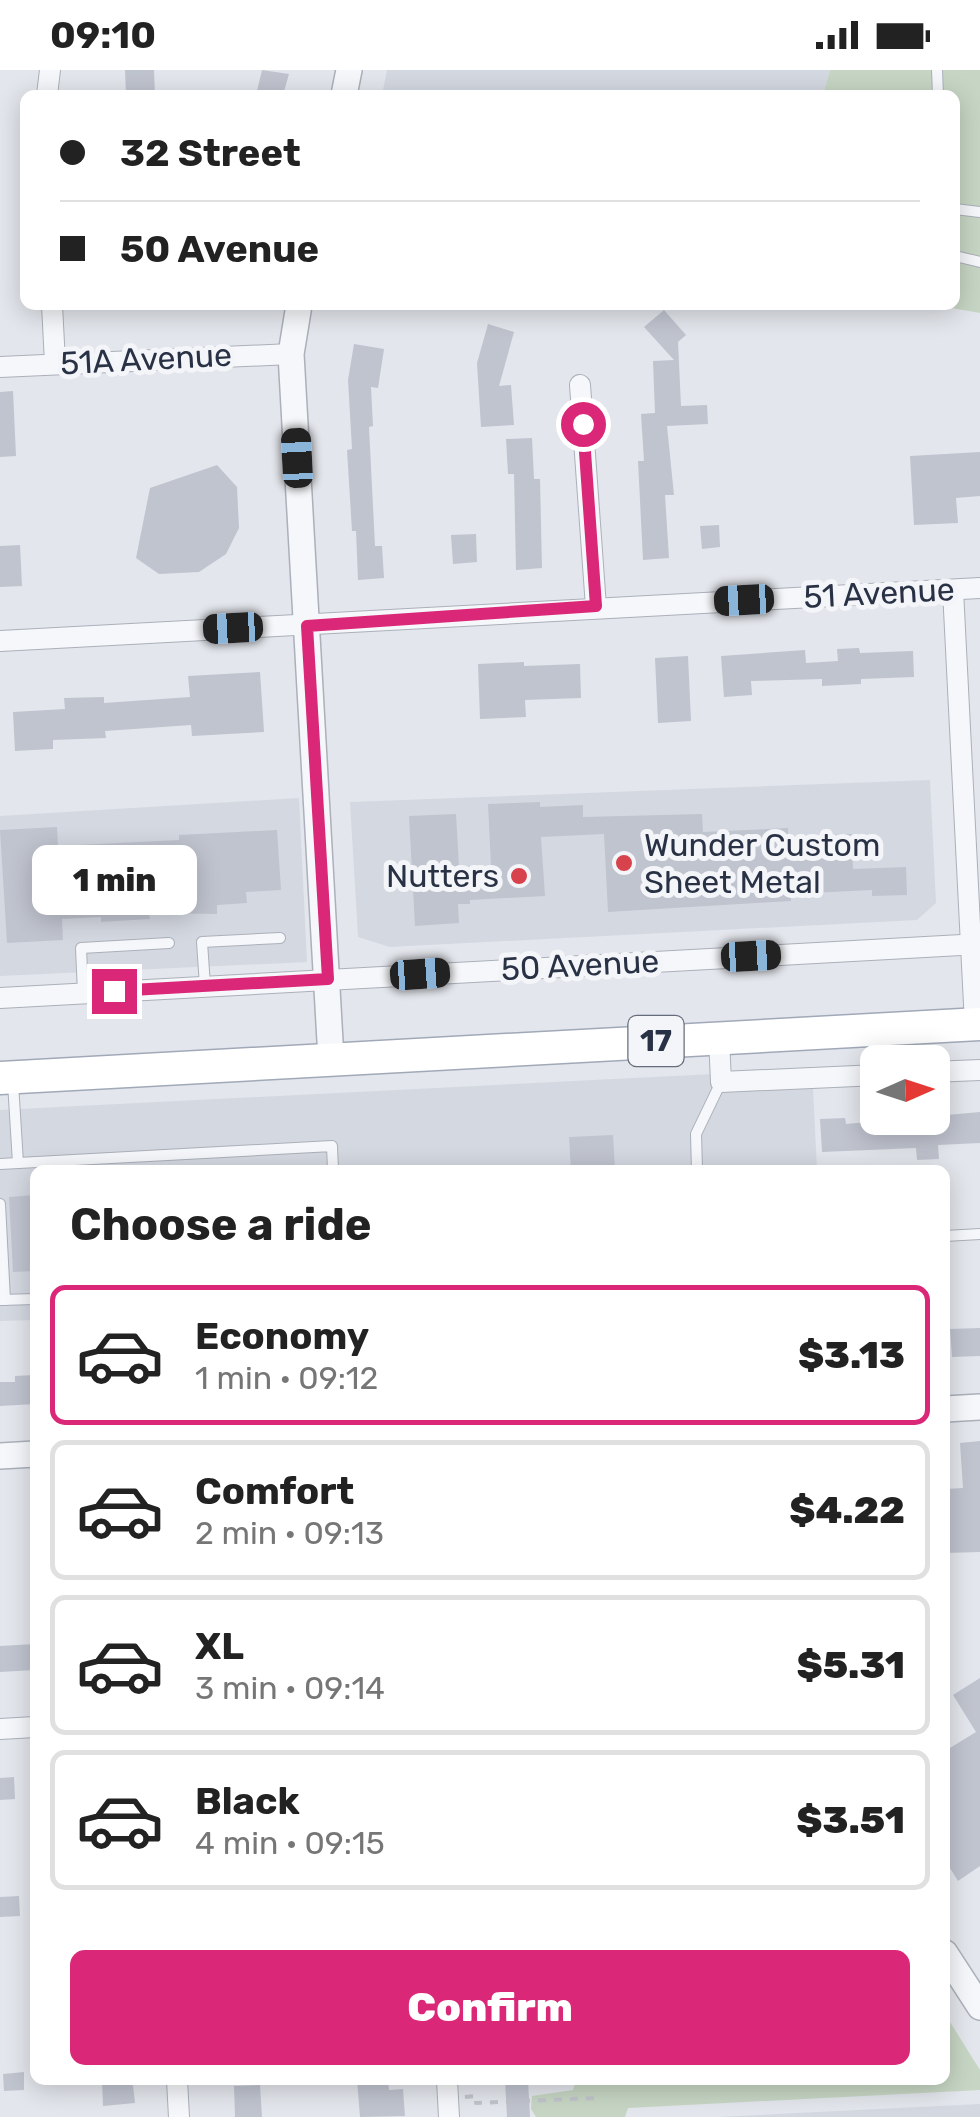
<!DOCTYPE html>
<html lang="en">
<head>
<meta charset="utf-8">
<style>
  :root { --surface:#fff; --page:#f6f6f6; --text:#222; --muted:#767676; --line:#e0e0e0; --accent:#db2777 }
  body { margin:0; font-family:Rubik,sans-serif; background:var(--page); color:var(--text); height:100vh; display:flex; flex-direction:column; font-size:38px; white-space:nowrap }
  * { box-sizing:border-box; margin:0 }
  p { font-size:32px; color:var(--muted) }
  .icon { flex:none; width:55px; height:55px; fill:none; stroke:currentColor; stroke-width:2; stroke-linecap:round; stroke-linejoin:round }
  .map { position:relative; flex:1; overflow:hidden }
  .side { position:absolute; left:30px; top:1095px; width:920px; height:920px; display:flex; flex-direction:column; background:var(--surface); border-radius:15px; box-shadow:0 5px 25px #0003 }
  .side>* { flex:none }
  .top-card { position:absolute; left:20px; top:20px; width:940px; height:220px; border-radius:15px; box-shadow:0 5px 25px #0003; display:grid; align-content:center; height:220px; padding:0 40px; background:var(--surface) }
  .needle { width:65px; rotate:87deg }
  .controls { position:absolute; left:860px; top:975px; display:grid; gap:20px }
  .controls a { display:grid; place-items:center; width:90px; height:90px; border-radius:15px; background:var(--surface); box-shadow:0 5px 25px #0003; font-size:50px }
  .end { position:absolute; width:45px; height:45px; margin:-22px; border:12px solid #db2777; background:#fff; box-shadow:0 0 0 5px #fff }
  .from { border-radius:50% }
  .bubble { position:absolute; height:70px; border-radius:15px; background:var(--surface); box-shadow:0 5px 25px #0003; font-size:32px; font-weight:800; line-height:70px; text-align:center }
  .car { position:absolute; width:30px; height:60px; margin:-30px -15px; border-radius:12px; box-shadow:0 0 8px 2px #0007; background:linear-gradient(#222 24%,#8ab4d8 0 40%,#222 0 76%,#8ab4d8 0 86%,#222 0) }
  .top-card b { display:flex; align-items:center; gap:35px; height:95px; font-size:38px }
  .top-card b+b { border-top:2px solid var(--line) }
  .top-card i { width:25px; height:25px; background:var(--text) }
  ul { padding:0; list-style:none }
  li { display:flex; align-items:center; gap:30px; height:140px; margin:0 20px 15px; padding:0 20px; border:5px solid var(--line); border-radius:15px }
  li div { flex:1 }
  li b { display:block; font-size:38px }
  li em { font-style:normal; font-weight:800 }
  li.active { border-color:var(--accent) }
  li>.icon { width:90px; height:90px; stroke-width:1.5 }
  h2 { padding:0 40px; font-size:45px; line-height:120px }
  .primary-button { display:flex; gap:20px; margin-top:auto; padding:20px 40px }
  .primary-button a { flex:1; height:115px; border-radius:15px; background:var(--accent); color:#fff; font-size:40px; font-weight:800; line-height:115px; text-align:center }
  .status { display:flex; justify-content:space-between; align-items:center; height:70px; padding:0 50px; background:var(--surface); direction:ltr }
  .status svg { height:28px; fill:currentColor }
  .map>svg:first-child { display:block }
</style>
</head>
<body>
<div class="status"><b>09:10</b><svg viewBox="0 0 49 12"><path d="M0 12V9h3v3zM5 12V6h3v6zM10 12V3h3v9zM15 12V0h3v12zM26 1h20v11H26zM47 4h2v5h-2z"/></svg></div>
<div class="map">
<svg width="980" height="2047" viewBox="0 0 980 2047">
  <rect width="100%" height="100%" fill="#e3e6ec"/>
  <g fill="#d4d8e1">
    <path d="M387,0h443l-7,25h-441z"/>
    <path d="M930,710l6,123 -19,17 -527,27 -32,-10 -8,-135z"/>
    <path d="M299,728l8,164 -307,14v-160z"/>
    <path d="M812,999l5,101h-782v150l-35,1v-211z"/>
    <path d="M980,2034v13h-261z"/>
  </g>
  <g fill="#c7d6c4">
    <path d="M830,0h150v243l-45,-8h20v-210h-132z"/>
    <path d="M945,1944l35,56v20l-352,18 -3,9h-89l-5,-8 1,-13 41,-6 3,-10h369z"/>
  </g>
  <g fill="#c0c4cf">
    <path d="M125,0h29l1,25h-29z"/>
    <path d="M262,0l27,4 -6,21h-27z"/>
    <path d="M664,240l22,25 -8,7 3,64 26,-1 1,19 -41,2 7,69h-9l4,63 -26,2 -5,-99h6l-3,-47 14,-1 -2,-52 21,-1 -30,-33z"/>
    <path d="M488,254l26,8 -15,54 12,-1 3,40 -33,2 -4,-64z"/>
    <path d="M354,274l30,5 -6,39 -7,-1 2,39 -4,1 6,119h7l2,32 -26,2 -2,-49h-4l-5,-81 5,-1 -4,-69z"/>
    <path d="M13,321l3,65 -16,1v-65z"/>
    <path d="M532,368l2,41h6l2,89 -26,2 -2,-96h-6l-2,-35z"/>
    <path d="M980,382v44l-24,2 2,25 -44,2 -4,-69z"/>
    <path d="M217,395l20,22 2,41 -13,26 -27,18 -40,2 -23,-16 14,-70z"/>
    <path d="M719,455l1,22 -18,2 -2,-23z"/>
    <path d="M476,464l1,28 -24,2 -2,-29z"/>
    <path d="M20,475l2,41 -22,1v-41z"/>
    <path d="M859,578l1,5 53,-2 1,26 -53,2v5l-39,2v-7l-71,2 1,14 -28,2 -3,-41 84,-6 1,13 32,-2 -1,-12z"/>
    <path d="M688,586l3,65 -33,2 -3,-65z"/>
    <path d="M524,592v4l56,-2 1,34 -56,2 1,17 -46,2 -2,-55z"/>
    <path d="M260,602l4,60 -72,4 -1,-11 -86,6 1,7 -53,2v9l-38,2 -2,-39 52,-3 -1,-11 40,-1v6l86,-6 -2,-21z"/>
    <path d="M540,732v5l43,-2v12l119,-3 1,18 85,-4v9l64,-3 1,35 53,-2 1,28 -35,1v-6l-81,4v7l-183,11 -4,-78 -63,3 4,59 -75,4v4h-12l1,19 -44,3 -6,-110 47,-2 3,53 32,-1 -3,-62z"/>
    <path d="M57,757l1,19 121,-6v-5l98,-5 4,60 -35,2 1,11 -30,2v9l-68,-1 1,6 -49,3v-5l-39,2 1,21 -56,3 -7,-113z"/>
    <path d="M980,1042v31l-42,2 1,14 -22,1 -1,-12 -94,4 -2,-33 25,-1 1,6z"/>
    <path d="M613,1065l2,35h-44l-2,-33z"/>
    <path d="M35,1125v76l-22,1 -4,-75z"/>
    <path d="M980,1258v28l-28,1 -2,-28z"/>
    <path d="M35,1305v29l-35,2v-24h15v-6z"/>
    <path d="M980,1371v111l-35,1v-64l18,-1 -3,-45z"/>
    <path d="M35,1574v26l-35,2v-26z"/>
    <path d="M980,1608v188l-22,15 -13,-21v-109l31,-19 -23,-37z"/>
    <path d="M14,1707l1,22 -15,1v-22z"/>
    <path d="M19,1826l1,20 -20,1v-20z"/>
    <path d="M24,2002v18l-20,1 -1,-17z"/>
    <path d="M102,2010h26l1,5h4l2,18 -32,3z"/>
    <path d="M357,2010h31l1,10 14,-1 2,27 -45,1z"/>
    <path d="M505,2010h23l2,37h-23z"/>
    <path d="M260,2015l2,32h-27l-1,-31z"/>
  </g>
  <g fill="none" stroke-linecap="round" stroke-linejoin="round">
    <defs>
      <g id="service">
        <path d="M937,0l1,25"/>
        <path d="M955,139l25,3"/>
        <path d="M955,186l25,6"/>
        <path d="M205,916l-3,-44 78,-4"/>
        <path d="M83,923l-2,-45 88,-5"/>
        <path d="M13,1013l5,80"/>
        <path d="M0,1094l332,-18 1,24"/>
        <path d="M697,1100l-1,-36 25,-52"/>
        <path d="M0,1134l5,96"/>
        <path d="M945,1166l35,-2"/>
        <path d="M1,1230l34,-1"/>
      </g>
      <g id="minor">
        <path d="M47,25l3,-25"/>
        <path d="M52,235l3,58"/>
        <path d="M0,297l291,-13"/>
        <path d="M580,315l16,222"/>
        <path d="M953,520l22,434"/>
        <path d="M0,571l980,-53"/>
        <path d="M0,928l980,-54"/>
        <path d="M719,968l2,44 157,-7"/>
        <path d="M932,1002l48,-2"/>
        <path d="M0,1659l35,-2"/>
        <path d="M177,2010l2,37"/>
        <path d="M447,2010l2,37"/>
      </g>
      <g id="tertiary">
        <path d="M344,25l5,-25"/>
        <path d="M299,235l-8,49 40,705"/>
        <path d="M945,1339l35,-2"/>
        <path d="M0,1386l35,-2"/>
        <path d="M945,1883l35,54"/>
      </g>
      <path id="primary" d="M0,1008l980,-54"/>
    </defs>
    <use href="#service" stroke="#abb0ba" stroke-width="12"/>
    <use href="#minor" stroke="#abb0ba" stroke-width="22"/>
    <use href="#tertiary" stroke="#abb0ba" stroke-width="28"/>
    <use href="#primary" stroke="#a1a9b8" stroke-width="35"/>
    <path stroke="#c1c4cb" stroke-width="4" stroke-dasharray="8 8" stroke-linecap="butt" d="M465,2027l11,-1v7l122,-5"/>
    <use href="#service" stroke="#f6f7fa" stroke-width="10"/>
    <use href="#minor" stroke="#f6f7fa" stroke-width="20"/>
    <use href="#tertiary" stroke="#f6f7fa" stroke-width="25"/>
    <use href="#primary" stroke="#fff" stroke-width="32"/>
  </g>
  <g fill="none" stroke-linecap="round" stroke-linejoin="round">
    <path stroke="#db2777" stroke-width="12" d="M114,921l214,-12 -21,-353 289,-20 -13,-182"/>
  </g>
  <g fill="#d7424c" stroke="#f3f5f9" stroke-width="4">
    <circle cx="624" cy="793" r="10"/>
    <circle cx="519" cy="806" r="10"/>
  </g>
  <g text-anchor="middle" dominant-baseline="central" stroke-width="10" stroke-linejoin="round" paint-order="stroke">
    <rect fill="#f3f5f9" stroke="#666c7b" stroke-width="2.5" x="628.5" y="946" width="55" height="50" rx="8"/>
    <g font-size="30" font-weight="bold" fill="#293145">
      <text x="656" y="971">17</text>
    </g>
    <g font-size="32" fill="#293145" stroke="#f3f5f9">
      <text transform="translate(146 289) rotate(-3)">51A Avenue</text>
      <text transform="translate(879 523) rotate(-3)">51 Avenue</text>
      <text transform="translate(580 895) rotate(-3)">50 Avenue</text>
    </g>
    <g font-size="32" fill="#293145" stroke="#f3f5f9" text-anchor="start">
      <text x="644" y="775">Wunder Custom<tspan x="644" dy="37">Sheet Metal</tspan></text>
      <text x="499" y="806" text-anchor="end">Nutters</text>
    </g>
  </g>
</svg>
<div class="controls">
<a><svg class="needle" viewBox="-14 -14 28 28"><path d="M0-13l5 13h-10z" fill="#e53935"/><path d="M0 13l5-13h-10z" fill="#767676"/></svg></a>
</div>
<i class="end from" style="left:583px;top:354px"></i>
<i class="end" style="left:114px;top:921px"></i>
<div class="bubble" style="left:32px;top:775px;width:165px">1 min</div>
<i class="car" style="left:297px;top:388px;rotate:357deg"></i>
<i class="car" style="left:744px;top:530px;rotate:267deg"></i>
<i class="car" style="left:233px;top:558px;rotate:267deg"></i>
<i class="car" style="left:751px;top:886px;rotate:87deg"></i>
<i class="car" style="left:420px;top:904px;rotate:86deg"></i>
<div class="top-card">
<b><i class="from"></i>32 Street</b>
<b><i></i>50 Avenue</b>
</div>
<section class="side">
<h2>Choose a ride</h2>
<ul>
<li class="active"><svg class="icon" aria-label="car" viewBox="0 0 24 24"><path d="M5 17H2v-5l4-1 3-4h7l3 4 3 1v5h-3M9 17h6M6 11h13"/><circle cx="7" cy="17" r="2"/><circle cx="17" cy="17" r="2"/></svg><div><b>Economy</b><p>1 min · 09:12</p></div><em>$3.13</em></li>
<li><svg class="icon" aria-label="car" viewBox="0 0 24 24"><path d="M5 17H2v-5l4-1 3-4h7l3 4 3 1v5h-3M9 17h6M6 11h13"/><circle cx="7" cy="17" r="2"/><circle cx="17" cy="17" r="2"/></svg><div><b>Comfort</b><p>2 min · 09:13</p></div><em>$4.22</em></li>
<li><svg class="icon" aria-label="car" viewBox="0 0 24 24"><path d="M5 17H2v-5l4-1 3-4h7l3 4 3 1v5h-3M9 17h6M6 11h13"/><circle cx="7" cy="17" r="2"/><circle cx="17" cy="17" r="2"/></svg><div><b>XL</b><p>3 min · 09:14</p></div><em>$5.31</em></li>
<li><svg class="icon" aria-label="car" viewBox="0 0 24 24"><path d="M5 17H2v-5l4-1 3-4h7l3 4 3 1v5h-3M9 17h6M6 11h13"/><circle cx="7" cy="17" r="2"/><circle cx="17" cy="17" r="2"/></svg><div><b>Black</b><p>4 min · 09:15</p></div><em>$3.51</em></li>
</ul>
<div class="primary-button"><a>Confirm</a></div>
</section>
</div>
</body>
</html>
